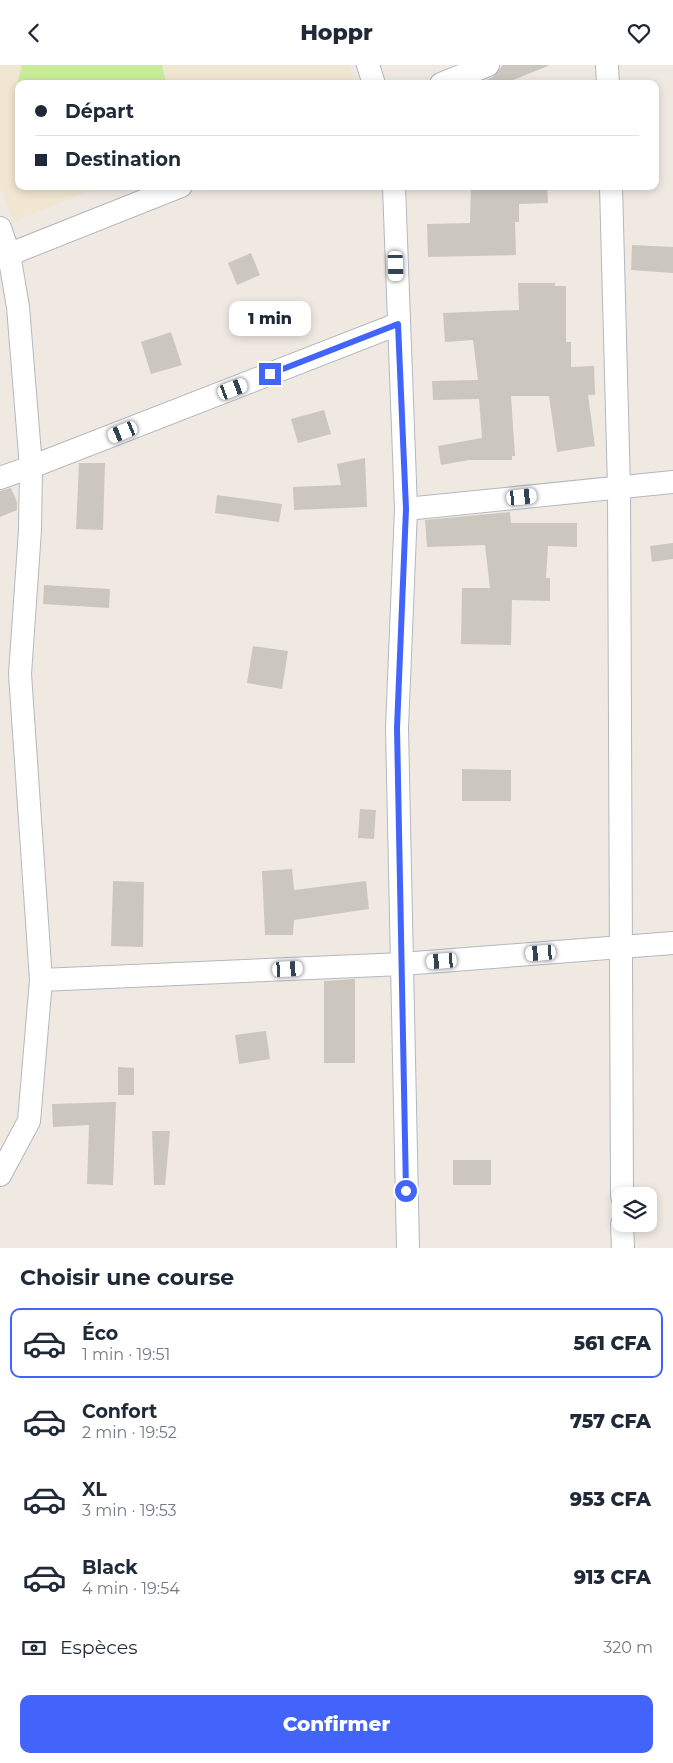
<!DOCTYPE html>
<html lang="fr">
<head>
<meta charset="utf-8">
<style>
  :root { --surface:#fff; --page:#f6f6f7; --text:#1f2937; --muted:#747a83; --line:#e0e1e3; --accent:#4264fb }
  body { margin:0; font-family:Montserrat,sans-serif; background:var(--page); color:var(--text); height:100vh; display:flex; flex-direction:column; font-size:19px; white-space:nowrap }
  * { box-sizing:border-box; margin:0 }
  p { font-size:16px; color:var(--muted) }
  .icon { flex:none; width:28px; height:28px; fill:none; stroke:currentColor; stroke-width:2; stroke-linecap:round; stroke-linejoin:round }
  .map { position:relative; height:1183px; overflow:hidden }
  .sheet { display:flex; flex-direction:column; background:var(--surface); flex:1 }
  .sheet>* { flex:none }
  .hud { position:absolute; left:15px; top:15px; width:644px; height:110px; border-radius:10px; box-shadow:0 2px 8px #0003; display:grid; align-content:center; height:110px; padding:0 20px; background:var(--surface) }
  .buttons { position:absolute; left:612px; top:1122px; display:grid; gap:10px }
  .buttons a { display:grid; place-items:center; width:45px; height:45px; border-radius:10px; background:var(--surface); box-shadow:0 2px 8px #0003; font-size:25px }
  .end { position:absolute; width:22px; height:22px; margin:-11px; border:6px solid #4264fb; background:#fff; box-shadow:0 0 0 2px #fff }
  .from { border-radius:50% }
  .bubble { position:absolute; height:35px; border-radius:10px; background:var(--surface); box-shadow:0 2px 8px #0003; font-size:16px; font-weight:800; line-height:35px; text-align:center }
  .car { position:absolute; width:15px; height:30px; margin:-15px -8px; border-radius:6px; box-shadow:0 0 4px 1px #0007; background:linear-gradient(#fff 24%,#345 0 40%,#fff 0 76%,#345 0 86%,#fff 0) }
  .hud b { display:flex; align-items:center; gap:18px; height:48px; font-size:19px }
  .hud b+b { border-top:1px solid var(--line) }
  .hud i { width:12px; height:12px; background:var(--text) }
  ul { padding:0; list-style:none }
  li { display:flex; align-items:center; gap:15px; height:70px; margin:0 10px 8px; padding:0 10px; border:2px solid transparent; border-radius:10px }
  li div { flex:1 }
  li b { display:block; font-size:19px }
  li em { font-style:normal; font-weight:800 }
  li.selected { border-color:var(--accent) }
  li>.icon { width:45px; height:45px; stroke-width:1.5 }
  h2 { padding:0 20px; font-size:22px; line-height:60px }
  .pay { display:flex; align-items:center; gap:12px; height:55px; padding:0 20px; font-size:19px }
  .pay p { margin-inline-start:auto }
  .cta { display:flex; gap:10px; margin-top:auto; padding:10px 20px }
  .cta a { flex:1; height:58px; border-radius:10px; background:var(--accent); color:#fff; font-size:20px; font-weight:800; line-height:58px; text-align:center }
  header { display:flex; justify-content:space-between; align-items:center; height:65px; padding:0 20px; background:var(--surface); font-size:22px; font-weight:800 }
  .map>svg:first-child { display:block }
</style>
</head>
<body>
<header><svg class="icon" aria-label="back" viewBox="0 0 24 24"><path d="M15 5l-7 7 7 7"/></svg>Hoppr<svg class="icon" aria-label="heart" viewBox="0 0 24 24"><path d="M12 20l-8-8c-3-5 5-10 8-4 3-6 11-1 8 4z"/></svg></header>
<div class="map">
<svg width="673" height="1183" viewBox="0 0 673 1183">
  <rect width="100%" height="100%" fill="#efe9e1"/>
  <path fill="#f0e6d1" d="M0,0h349l6,19h-336v102h83l-89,36 -13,-38z"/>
  <path fill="#c9ec9a" d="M22,0h140l4,19h-147v16l-1,-18z"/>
  <g fill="#cbc7bf">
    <path d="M503,0h45v1l-45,18h-26l16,-7z"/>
    <path d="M471,121h76l1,17 -29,1v18h-4l1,33 -88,2 -1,-33 43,-1z"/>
    <path d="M632,180l41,2v26l-42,-3z"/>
    <path d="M251,188l9,22 -23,10 -9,-22z"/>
    <path d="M518,218h37v3h11v56h5v25l23,-1 1,29h-7l7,51 -38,6 -8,-56h-38l4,60h-3v4h-43l-28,5 -3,-19 44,-8 -3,-39 -46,1 -1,-19 46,-1 -5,-40 -28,2 -2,-29 76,-3z"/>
    <path d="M171,267l11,33 -31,9 -10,-32z"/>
    <path d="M324,345l7,24 -33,9 -7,-24z"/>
    <path d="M365,393l2,49 -73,3 -1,-23 48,-2 -4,-21z"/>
    <path d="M79,398h26l-2,67 -27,-1z"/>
    <path d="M11,423l6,14v8l-17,7v-26z"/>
    <path d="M217,430l65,9 -3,18 -64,-9z"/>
    <path d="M510,447l1,11h66v24l-29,-1 -2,32h4v23l-38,-1 -1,45 -50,-1 1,-56h28l-5,-43 -58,2 -2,-27z"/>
    <path d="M673,478v16l-21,3 -2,-16z"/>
    <path d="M44,520l66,4 -1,19 -66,-4z"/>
    <path d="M253,581l35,5 -6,38 -35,-6z"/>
    <path d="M462,704l49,1v31h-49z"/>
    <path d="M360,744l16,1 -2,29 -16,-1z"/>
    <path d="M292,804l2,21 72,-9 3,28 -75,11 -1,15h-28l-3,-64z"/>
    <path d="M113,816l31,1 -1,65 -32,-1z"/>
    <path d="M355,914v84h-31v-82z"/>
    <path d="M266,966l4,28 -31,5 -4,-29z"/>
    <path d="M118,1002l16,1v27h-16z"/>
    <path d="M116,1037l-3,83 -26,-1 2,-59 -36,2 -1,-23z"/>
    <path d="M152,1066h18l-5,54h-11z"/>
    <rect x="453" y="1095" width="38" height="25"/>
  </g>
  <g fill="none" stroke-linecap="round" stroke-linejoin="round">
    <defs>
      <g id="street">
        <path d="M368,0l6,19"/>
        <path d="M607,0l1,19"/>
        <path d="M441,19l47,-19"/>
        <path d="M394,121l12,323 -9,219 11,520"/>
        <path d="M611,121l8,302 3,708"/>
        <path d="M0,163l9,26 9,53 13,160 -1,63 -10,144 21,306 -12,141 -29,54"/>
        <path d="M0,193l181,-72"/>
        <path d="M0,413l31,-11 367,-143"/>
        <path d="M406,444l267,-27"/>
        <path d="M41,915l361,-16 271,-21"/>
        <path d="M622,1159l1,24"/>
      </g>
    </defs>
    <use href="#street" stroke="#b4b7c1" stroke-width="24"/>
    <use href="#street" stroke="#fff" stroke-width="22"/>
  </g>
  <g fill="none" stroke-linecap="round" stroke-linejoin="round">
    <path stroke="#4264fb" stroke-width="6" d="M270,309l128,-50 8,185 -9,219 9,463"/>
  </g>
</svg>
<div class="buttons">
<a><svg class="icon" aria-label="layers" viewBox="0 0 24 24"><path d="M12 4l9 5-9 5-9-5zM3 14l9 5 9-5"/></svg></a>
</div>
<i class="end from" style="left:406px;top:1126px"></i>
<i class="end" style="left:270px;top:309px"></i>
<div class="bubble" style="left:229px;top:236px;width:82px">1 min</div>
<i class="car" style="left:396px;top:201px;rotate:178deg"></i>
<i class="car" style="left:233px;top:324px;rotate:69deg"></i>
<i class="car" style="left:123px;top:367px;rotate:248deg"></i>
<i class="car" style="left:522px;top:432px;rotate:84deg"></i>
<i class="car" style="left:541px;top:888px;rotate:266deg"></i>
<i class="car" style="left:442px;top:896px;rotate:266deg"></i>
<i class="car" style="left:288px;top:904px;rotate:87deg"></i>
<div class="hud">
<b><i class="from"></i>Départ</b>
<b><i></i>Destination</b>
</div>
</div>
<section class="sheet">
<h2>Choisir une course</h2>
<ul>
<li class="selected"><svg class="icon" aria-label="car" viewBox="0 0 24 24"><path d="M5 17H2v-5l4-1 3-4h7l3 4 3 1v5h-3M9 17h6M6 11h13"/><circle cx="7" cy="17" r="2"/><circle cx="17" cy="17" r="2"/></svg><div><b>Éco</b><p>1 min · 19:51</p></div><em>561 CFA</em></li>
<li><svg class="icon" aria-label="car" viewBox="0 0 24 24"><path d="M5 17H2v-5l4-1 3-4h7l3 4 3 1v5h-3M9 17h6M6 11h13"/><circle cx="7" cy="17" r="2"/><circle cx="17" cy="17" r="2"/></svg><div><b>Confort</b><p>2 min · 19:52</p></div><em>757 CFA</em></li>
<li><svg class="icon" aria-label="car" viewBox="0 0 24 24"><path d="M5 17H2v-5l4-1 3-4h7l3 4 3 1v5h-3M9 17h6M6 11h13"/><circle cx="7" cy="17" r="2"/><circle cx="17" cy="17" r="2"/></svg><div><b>XL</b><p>3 min · 19:53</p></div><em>953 CFA</em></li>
<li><svg class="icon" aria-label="car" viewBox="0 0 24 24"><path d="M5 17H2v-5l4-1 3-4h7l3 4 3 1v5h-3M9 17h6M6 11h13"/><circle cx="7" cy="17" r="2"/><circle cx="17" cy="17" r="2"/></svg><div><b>Black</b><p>4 min · 19:54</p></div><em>913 CFA</em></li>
</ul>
<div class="pay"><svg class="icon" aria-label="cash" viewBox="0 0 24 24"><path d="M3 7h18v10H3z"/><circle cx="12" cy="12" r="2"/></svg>Espèces<p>320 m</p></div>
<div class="cta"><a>Confirmer</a></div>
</section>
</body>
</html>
